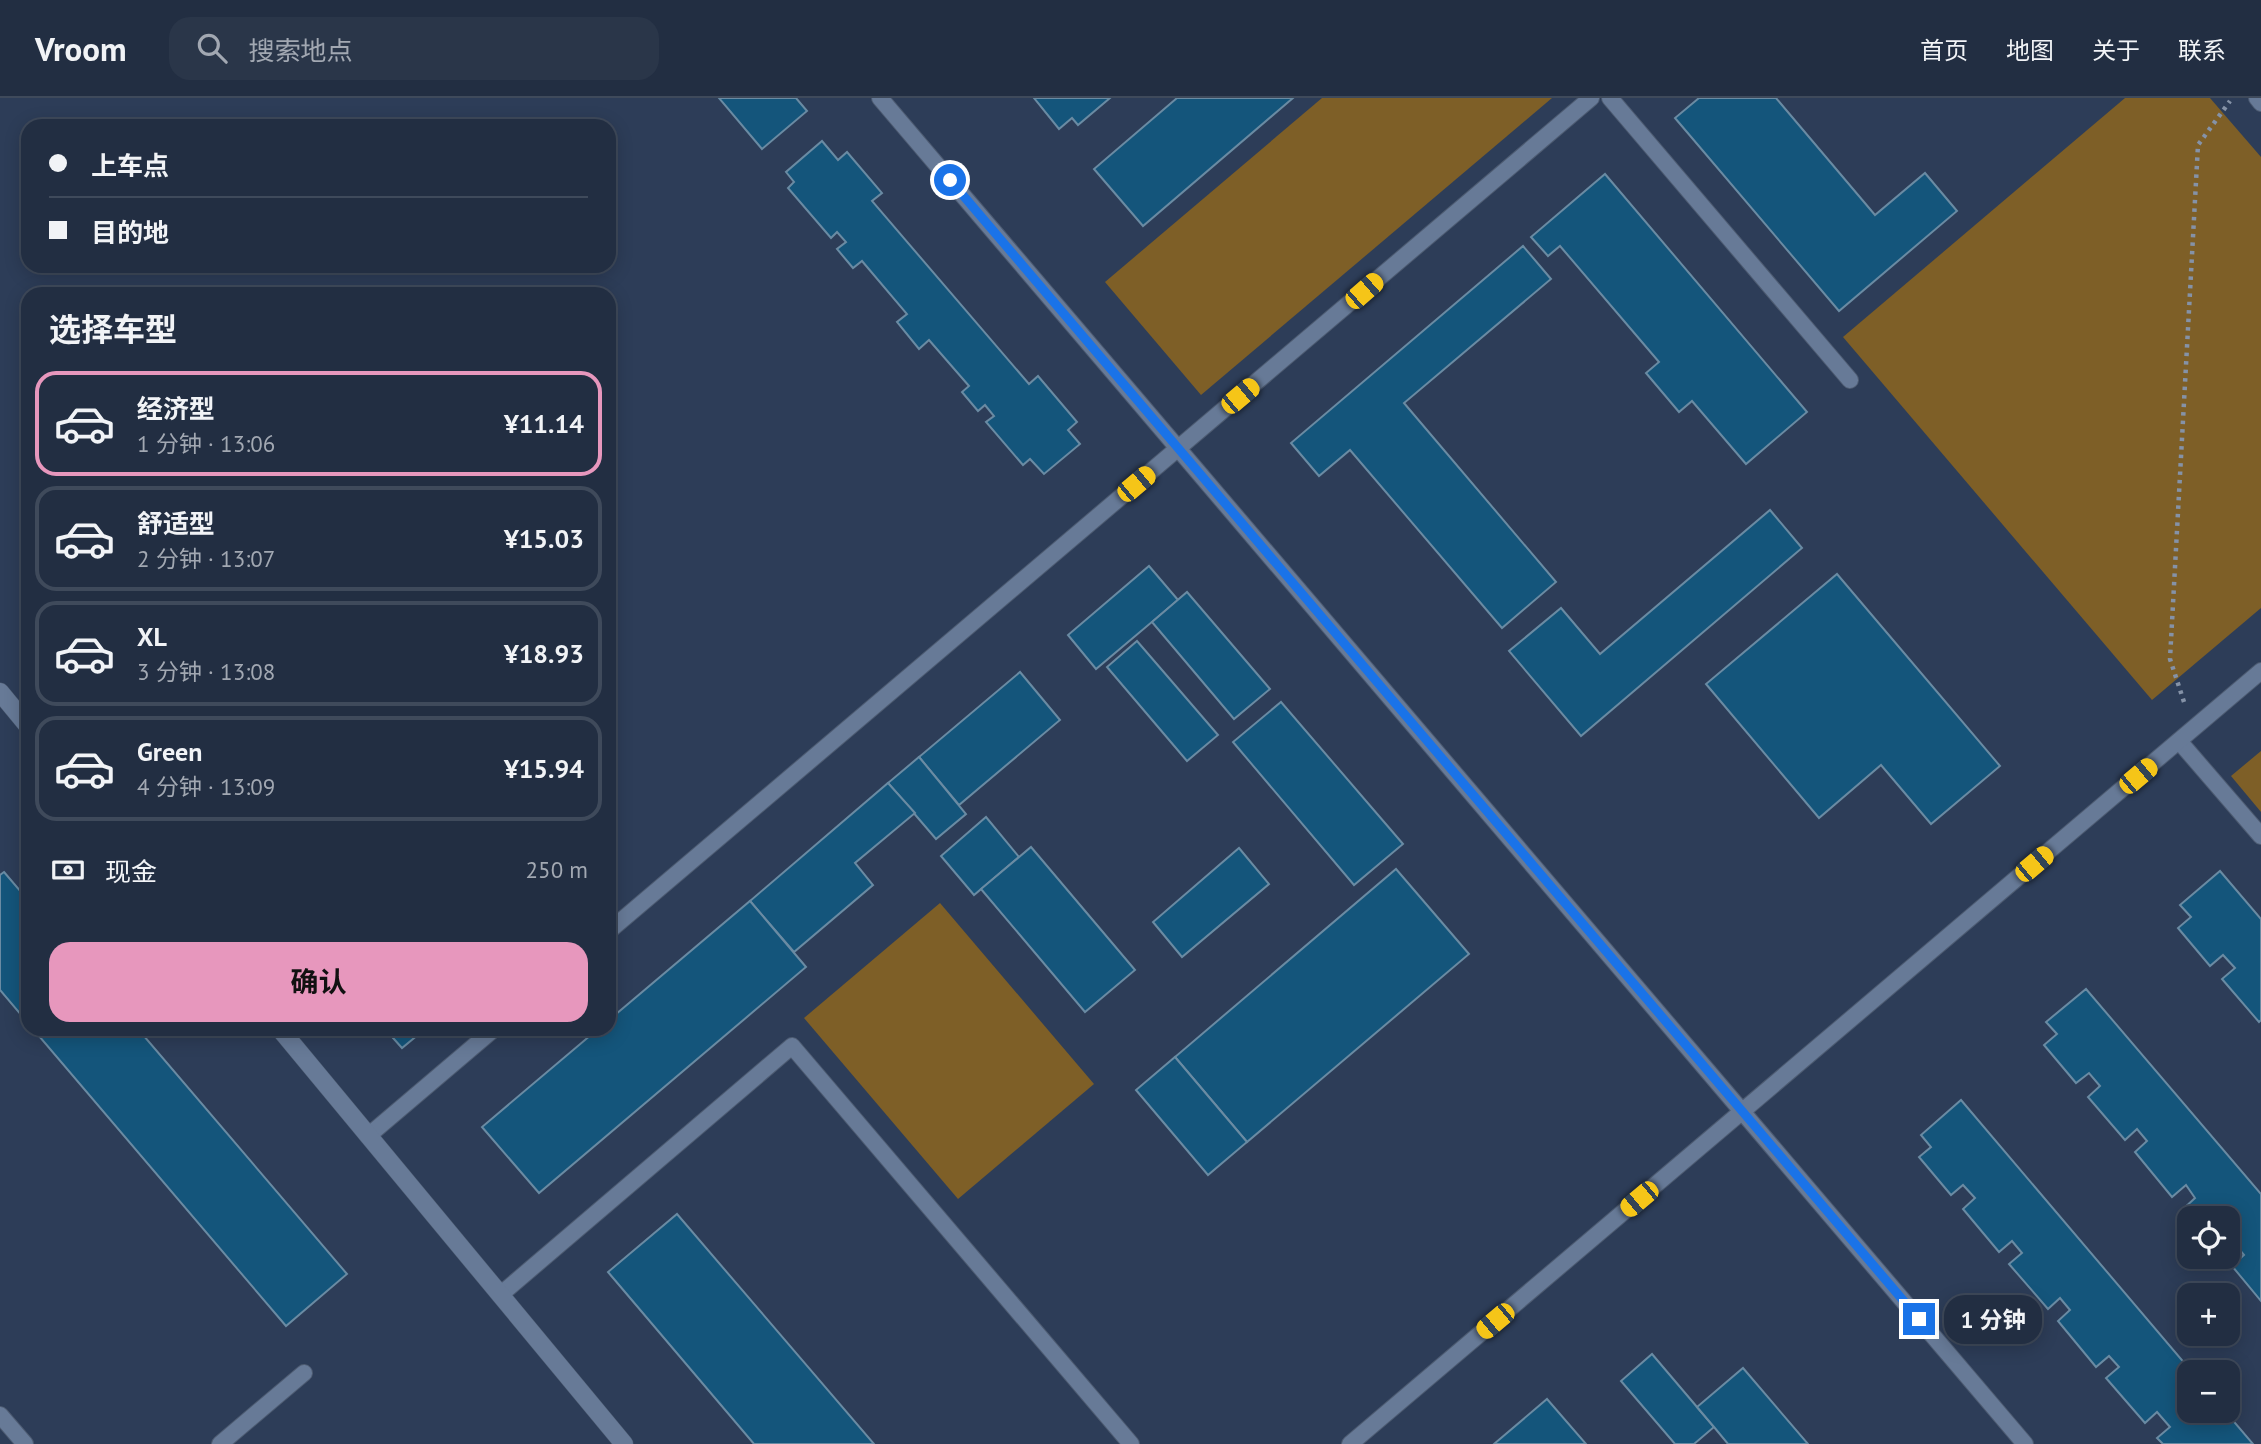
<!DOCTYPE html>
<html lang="zh">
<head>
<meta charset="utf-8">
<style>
  :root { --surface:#222e42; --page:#2a3649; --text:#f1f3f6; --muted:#a2a8b2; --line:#3f4a5b; --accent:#e797bd }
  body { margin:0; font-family:"PT Sans","Noto Sans SC",sans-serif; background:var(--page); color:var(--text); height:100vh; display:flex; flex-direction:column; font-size:26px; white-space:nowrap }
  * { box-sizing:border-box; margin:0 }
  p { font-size:23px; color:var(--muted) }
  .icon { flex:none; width:38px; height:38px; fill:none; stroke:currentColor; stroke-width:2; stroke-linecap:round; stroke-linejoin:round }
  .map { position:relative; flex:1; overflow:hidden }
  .drawer { position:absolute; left:21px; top:189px; width:595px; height:749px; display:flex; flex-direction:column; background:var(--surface); border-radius:21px; box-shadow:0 4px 18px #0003,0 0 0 2px var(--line) }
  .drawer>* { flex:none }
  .banner { position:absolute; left:21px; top:21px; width:595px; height:154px; border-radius:21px; box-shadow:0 4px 18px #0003,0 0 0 2px var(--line); display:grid; align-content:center; height:154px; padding:0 28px; background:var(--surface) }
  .tools { position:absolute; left:2177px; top:1108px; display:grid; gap:14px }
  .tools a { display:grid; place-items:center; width:63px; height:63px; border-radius:14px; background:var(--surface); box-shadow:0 4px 18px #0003,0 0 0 2px var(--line); font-size:35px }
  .end { position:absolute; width:32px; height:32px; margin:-16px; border:9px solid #1a73e8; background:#fff; box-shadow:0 0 0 4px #fff }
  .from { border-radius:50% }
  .bubble { position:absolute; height:49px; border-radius:21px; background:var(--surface); box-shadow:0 4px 18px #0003,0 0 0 2px var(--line); font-size:23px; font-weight:700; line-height:49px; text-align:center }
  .car { position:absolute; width:21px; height:42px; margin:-21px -10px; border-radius:9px; box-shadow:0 0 5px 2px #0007; background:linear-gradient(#f5c518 24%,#345 0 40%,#f5c518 0 76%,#345 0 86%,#f5c518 0) }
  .banner b { display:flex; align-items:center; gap:24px; height:66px; font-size:26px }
  .banner b+b { border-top:2px solid var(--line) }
  .banner i { width:18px; height:18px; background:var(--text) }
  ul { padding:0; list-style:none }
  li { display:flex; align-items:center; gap:21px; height:105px; margin:0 14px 10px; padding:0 14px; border:4px solid var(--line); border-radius:21px }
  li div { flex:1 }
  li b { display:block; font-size:26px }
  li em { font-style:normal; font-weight:700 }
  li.selected { border-color:var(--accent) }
  li>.icon { width:63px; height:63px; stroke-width:1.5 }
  h2 { padding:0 28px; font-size:32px; line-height:84px }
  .pay { display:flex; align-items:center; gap:18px; height:77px; padding:0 28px; font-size:26px }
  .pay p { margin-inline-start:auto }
  .action { display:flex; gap:14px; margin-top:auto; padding:14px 28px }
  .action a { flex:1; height:80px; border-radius:21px; background:var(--accent); color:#111; font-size:28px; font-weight:700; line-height:80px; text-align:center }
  header { display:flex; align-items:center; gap:42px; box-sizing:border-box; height:98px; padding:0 35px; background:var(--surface); border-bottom:2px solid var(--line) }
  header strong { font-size:33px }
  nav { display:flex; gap:38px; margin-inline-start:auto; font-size:24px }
  .search { width:490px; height:63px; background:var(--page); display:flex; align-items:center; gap:18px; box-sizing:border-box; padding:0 24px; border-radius:21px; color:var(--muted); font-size:26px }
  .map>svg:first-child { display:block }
</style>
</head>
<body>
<header>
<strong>Vroom</strong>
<div class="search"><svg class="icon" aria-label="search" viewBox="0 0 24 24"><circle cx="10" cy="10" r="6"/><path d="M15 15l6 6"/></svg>搜索地点</div>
<nav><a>首页</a><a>地图</a><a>关于</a><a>联系</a></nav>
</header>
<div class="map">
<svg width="2261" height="1346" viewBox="0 0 2261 1346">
  <rect width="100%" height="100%" fill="#2d3d58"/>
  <g fill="#7e5f27">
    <path d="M1322,0h230l-351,297 -96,-113z"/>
    <path d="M2125,0h85l51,59v451l-109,92 -309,-363z"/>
    <path d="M2261,653v61l-30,-36z"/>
    <path d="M940,805l154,181 -136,115 -154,-181z"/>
  </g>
  <g fill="#14557b" stroke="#6a8ba3" stroke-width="2">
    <path d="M719,0h77l11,13 -45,38z"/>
    <path d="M1034,0h76l-32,27 -6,-7 -13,11z"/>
    <path d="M1177,0h116l-150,128 -49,-57z"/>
    <path d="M1699,0h77l99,117 50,-42 32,38 -118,100 -164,-193z"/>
    <path d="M822,43l16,19 9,-8 35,41 -10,8 157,183 9,-8 39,46 -9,8 12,14 -36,30 -14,-15 -7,6 -37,-43 8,-6 -9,-11 -7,6 -16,-19 7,-6 -40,-46 -10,9 -22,-27 10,-8 -45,-53 -9,7 -16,-19 9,-7 -9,-10 -6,6 -43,-50 6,-6 -8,-10z"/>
    <path d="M1605,76l202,238 -61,52 -54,-63 -13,11 -33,-39 13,-11 -99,-116 -12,10 -17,-19z"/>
    <path d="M1523,148l28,33 -147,124 152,179 -54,46 -152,-178 -31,26 -28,-33z"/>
    <path d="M1770,412l32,38 -221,188 -72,-85 52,-43 39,46z"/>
    <path d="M1149,468l29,34 -82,69 -28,-34z"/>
    <path d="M1837,476l163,192 -69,58 -50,-59 -62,53 -113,-134z"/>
    <path d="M1187,494l83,97 -36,30 -82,-97z"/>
    <path d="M1137,543l81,94 -31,26 -80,-94z"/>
    <path d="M1020,574l40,48 -101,85 -40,-48z"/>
    <path d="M1281,604l122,142 -49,41 -121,-143z"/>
    <path d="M919,659l47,57 -30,25 -48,-56z"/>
    <path d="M888,685l27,30 -60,50 18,22 -79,67 -44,-51z"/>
    <path d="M986,719l33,40 -45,38 -33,-39z"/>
    <path d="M1031,749l104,123 -50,42 -104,-123z"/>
    <path d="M1239,750l30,36 -87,73 -29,-35z"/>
    <path d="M1396,771l73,85 -222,188 -72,-85z"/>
    <path d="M2220,773l41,48v101l-2,2 -37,-43 13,-11 -12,-13 -13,11 -32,-38 13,-11 -11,-12z"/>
    <path d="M4,774l24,28v123l-28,-33v-115z"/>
    <path d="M750,803l56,66 -267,226 -57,-66 116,-98h11v-9z"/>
    <path d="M2086,891l175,205v107l-29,-35 12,-11 -10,-12 -6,6v-31h-37l-8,-9 12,-11 -9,-13 -14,12 -37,-45 12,-11 -10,-12 -12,11 -37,-43 12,-11 -11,-13 -13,10 -32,-38 13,-11 -11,-12z"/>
    <path d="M33,931h105l209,245 -61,52z"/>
    <path d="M385,931h40l-23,19z"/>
    <path d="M1175,959l72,85 -39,33 -72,-85z"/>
    <path d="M1961,1002l231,272h-3v38h35l29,34h-90l-6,-6 13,-11 -13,-15 -12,11 -39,-45 13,-11 -10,-11 -13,11 -38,-46 12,-11 -10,-12 -12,11 -39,-45 13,-11 -10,-12 -13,11 -36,-43 12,-11 -12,-13 -12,10 -32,-38 12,-10 -10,-12z"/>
    <path d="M677,1116l197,230h-120l-146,-172z"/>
    <path d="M1652,1256l62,73 -20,17h-19l-54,-63z"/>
    <path d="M1743,1270l65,76h-80l-14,-17 -17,-20z"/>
    <path d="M1547,1301l39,45h-92z"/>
  </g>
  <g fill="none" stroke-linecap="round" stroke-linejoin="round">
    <defs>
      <g id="service">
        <path d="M880,0l1145,1346"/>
        <path d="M1610,0l240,282"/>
        <path d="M2257,0l4,5"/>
        <path d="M2179,643l82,95"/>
        <path d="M609,833l982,-833"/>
        <path d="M368,1038l126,-107"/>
        <path d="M500,1197l292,-249 339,398"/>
        <path d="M0,1317l25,29"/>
        <path d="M220,1346l84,-71"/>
        <path d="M1350,1346l911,-773"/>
      </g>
      <g id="minor">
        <path d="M0,594l28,34"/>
        <path d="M280,931l344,415"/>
      </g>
    </defs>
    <use href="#service" stroke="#4d5b71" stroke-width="18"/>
    <use href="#minor" stroke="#4d5b71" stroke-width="19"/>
    <path stroke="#8592a7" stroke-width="4.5" stroke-dasharray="3.5 5" stroke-linecap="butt" d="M2184,604l-14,-43 28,-514 32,-44"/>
    <use href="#service" stroke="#677a97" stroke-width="16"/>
    <use href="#minor" stroke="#677a97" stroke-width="18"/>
  </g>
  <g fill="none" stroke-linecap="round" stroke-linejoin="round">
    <path stroke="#1a73e8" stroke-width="9" d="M950,82l969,1139"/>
  </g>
</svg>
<div class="tools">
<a><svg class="icon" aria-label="locate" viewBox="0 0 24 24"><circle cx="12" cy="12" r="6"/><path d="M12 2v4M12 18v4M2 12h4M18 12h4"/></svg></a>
<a>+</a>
<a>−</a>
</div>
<i class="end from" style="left:950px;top:82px"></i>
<i class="end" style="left:1919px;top:1221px"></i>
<div class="bubble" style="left:1944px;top:1197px;width:98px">1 分钟</div>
<i class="car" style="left:1364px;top:193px;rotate:49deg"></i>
<i class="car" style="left:1240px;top:298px;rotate:50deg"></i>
<i class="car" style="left:1136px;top:386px;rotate:50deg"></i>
<i class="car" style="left:2138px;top:678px;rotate:50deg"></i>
<i class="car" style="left:2034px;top:766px;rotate:50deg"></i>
<i class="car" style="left:1639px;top:1101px;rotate:230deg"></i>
<i class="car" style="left:1495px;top:1223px;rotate:230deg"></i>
<div class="banner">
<b><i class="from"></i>上车点</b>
<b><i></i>目的地</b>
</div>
<section class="drawer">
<h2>选择车型</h2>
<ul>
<li class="selected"><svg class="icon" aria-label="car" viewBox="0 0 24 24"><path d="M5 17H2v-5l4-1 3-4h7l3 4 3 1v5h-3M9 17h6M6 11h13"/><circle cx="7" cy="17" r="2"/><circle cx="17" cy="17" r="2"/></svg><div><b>经济型</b><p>1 分钟 · 13:06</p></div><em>¥11.14</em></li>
<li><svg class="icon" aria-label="car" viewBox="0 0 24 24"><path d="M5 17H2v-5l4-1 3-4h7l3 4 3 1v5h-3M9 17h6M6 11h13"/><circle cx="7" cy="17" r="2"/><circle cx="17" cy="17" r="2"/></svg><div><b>舒适型</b><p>2 分钟 · 13:07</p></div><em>¥15.03</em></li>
<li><svg class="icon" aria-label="car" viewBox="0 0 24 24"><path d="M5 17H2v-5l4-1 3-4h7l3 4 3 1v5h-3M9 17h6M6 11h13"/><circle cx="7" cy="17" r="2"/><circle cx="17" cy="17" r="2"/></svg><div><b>XL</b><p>3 分钟 · 13:08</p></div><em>¥18.93</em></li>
<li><svg class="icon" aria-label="car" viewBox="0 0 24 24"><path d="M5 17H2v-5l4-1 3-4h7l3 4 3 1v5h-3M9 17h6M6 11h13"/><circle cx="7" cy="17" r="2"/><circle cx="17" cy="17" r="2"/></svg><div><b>Green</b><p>4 分钟 · 13:09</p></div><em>¥15.94</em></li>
</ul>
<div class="pay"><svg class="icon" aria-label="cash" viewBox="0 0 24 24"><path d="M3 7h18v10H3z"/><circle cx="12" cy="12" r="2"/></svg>现金<p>250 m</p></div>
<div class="action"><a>确认</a></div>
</section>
</div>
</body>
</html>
